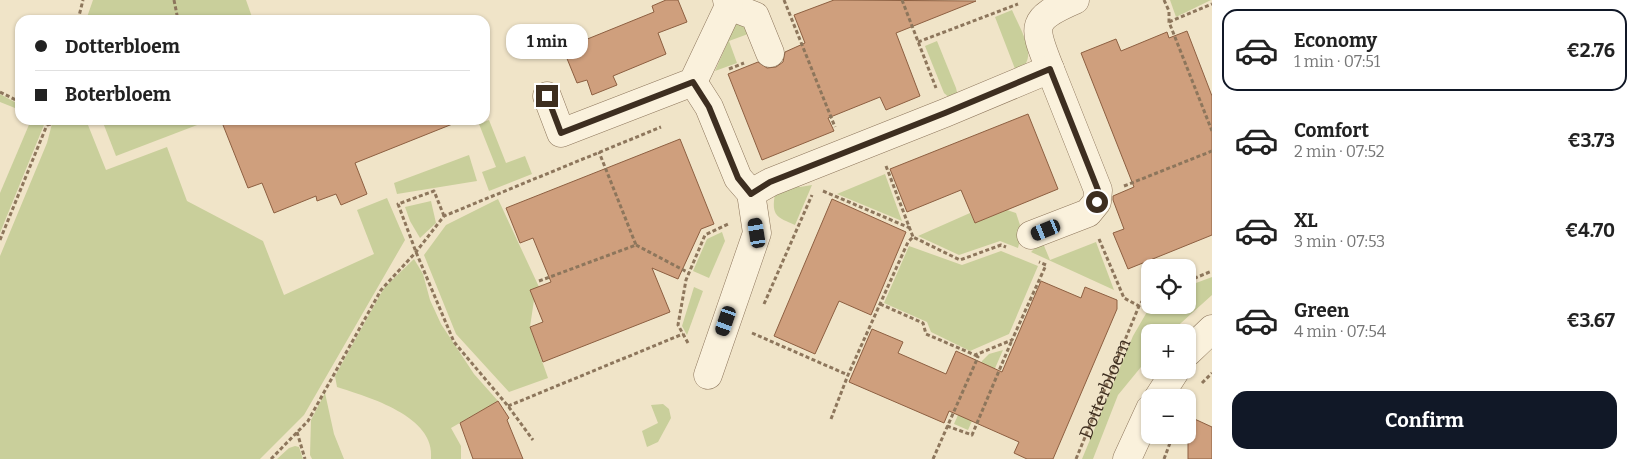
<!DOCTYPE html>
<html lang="en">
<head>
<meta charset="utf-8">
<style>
  :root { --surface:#fff; --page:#f2f2f2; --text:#222; --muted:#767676; --line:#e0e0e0; --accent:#111827 }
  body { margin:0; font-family:Bitter,serif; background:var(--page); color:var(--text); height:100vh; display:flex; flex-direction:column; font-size:19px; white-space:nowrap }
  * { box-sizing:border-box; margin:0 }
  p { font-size:16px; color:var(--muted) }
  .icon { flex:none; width:28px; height:28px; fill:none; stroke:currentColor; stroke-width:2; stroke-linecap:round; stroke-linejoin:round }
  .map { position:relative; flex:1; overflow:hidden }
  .side { display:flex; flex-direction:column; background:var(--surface); width:425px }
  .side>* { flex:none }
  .guide { position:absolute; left:15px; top:15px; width:475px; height:110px; border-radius:15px; box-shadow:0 1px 4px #0004; display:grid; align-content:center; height:110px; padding:0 20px; background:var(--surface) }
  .buttons { position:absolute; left:1141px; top:259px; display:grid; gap:10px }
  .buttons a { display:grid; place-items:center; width:55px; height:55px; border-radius:10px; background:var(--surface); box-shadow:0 1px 4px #0004; font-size:25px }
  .end { position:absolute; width:22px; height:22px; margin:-11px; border:6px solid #3d2e20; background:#fff; box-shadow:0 0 0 2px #fff }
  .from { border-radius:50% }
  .bubble { position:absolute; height:35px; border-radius:15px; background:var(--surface); box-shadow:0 1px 4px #0004; font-size:16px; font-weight:700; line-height:35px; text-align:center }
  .car { position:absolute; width:15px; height:30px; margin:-15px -8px; border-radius:6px; box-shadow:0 0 4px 1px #0007; background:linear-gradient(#222 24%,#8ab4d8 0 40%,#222 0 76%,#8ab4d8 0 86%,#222 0) }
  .guide b { display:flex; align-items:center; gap:18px; height:48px; font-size:19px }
  .guide b+b { border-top:1px solid var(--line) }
  .guide i { width:12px; height:12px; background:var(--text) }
  ul { padding:9px 0 0; list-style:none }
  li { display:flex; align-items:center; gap:15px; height:82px; margin:0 10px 8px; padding:0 10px; border:2px solid transparent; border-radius:15px }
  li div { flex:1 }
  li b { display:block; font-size:19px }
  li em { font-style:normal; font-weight:700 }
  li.selected { border-color:var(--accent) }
  li>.icon { width:45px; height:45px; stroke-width:1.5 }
  .cta { display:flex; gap:10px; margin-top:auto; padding:10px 20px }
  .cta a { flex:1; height:58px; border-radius:15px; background:var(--accent); color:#fff; font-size:20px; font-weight:700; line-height:58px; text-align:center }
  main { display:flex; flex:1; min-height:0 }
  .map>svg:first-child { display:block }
</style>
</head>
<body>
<main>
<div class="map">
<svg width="1212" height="459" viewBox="0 0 1212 459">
  <rect width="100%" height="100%" fill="#f0e4c8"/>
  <g fill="#c9cf9b">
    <path d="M93,0h153l6,17 -7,3h-159z"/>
    <path d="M1170,0h41l-35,17z"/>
    <path d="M1012,10c5,12 18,34 16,47 -1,7 -6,12 -11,17l-22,-57z"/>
    <path d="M736,23l9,3 3,8 -19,7 8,22 -22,8z"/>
    <path d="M937,41l19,47 2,9 -7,2 -7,-6 -19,-47z"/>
    <path d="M0,94l20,11v5l-20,-8z"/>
    <path d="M31,120h15l-46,113v-40z"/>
    <path d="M53,120h33l20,50 61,-23 20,54 76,40 21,54 90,-41 -17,-44 30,-12 18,42 -101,175 -44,44h-260v-203l47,-113z"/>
    <path d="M102,120h102l1,2 -89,34z"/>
    <path d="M489,120l17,43 19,-7 7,18 -43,17 -7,-19 14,-5 -17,-43z"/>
    <path d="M469,155l8,26 -80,13 -3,-11z"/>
    <path d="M885,174l17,47 -65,-27z"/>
    <path d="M795,185l5,2 12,-2 -17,40c-18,-8 -24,-9 -20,-31z"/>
    <path d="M498,199l41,88 -5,13 -4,27 18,51 -39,14 -53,-58 -32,-79 22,-30z"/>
    <path d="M431,201l5,22 -16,15 -10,-17 -5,-14z"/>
    <path d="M1007,210l9,3 6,18 -4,17 -18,-7 -41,14 -41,-19 52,-23 5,10z"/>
    <path d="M722,232l3,9 -16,37 -16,-7 14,-32z"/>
    <path d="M1042,241l8,19 46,-18 18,48 -83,-38z"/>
    <path d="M909,246l53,19 39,-14 37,15 -29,68 -39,17 -39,-19 -4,-10 -43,-19z"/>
    <path d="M414,259l9,15 7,26 11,24 33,50 24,27 -47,27 10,18v13h-30c5,-43 -63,-62 -94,-72l-2,-11 49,-88z"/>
    <path d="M1212,277v18l-41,37h-21v24l-32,39 -25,64h-11l51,-123 18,-31h37v-19z"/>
    <path d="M694,287l9,4 -16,44 -5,-9z"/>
    <path d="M1003,350l-35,80 -14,-6 28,-63 7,-7z"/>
    <path d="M325,393l9,41 10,25h-32l-2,-4 1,-35z"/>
    <path d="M663,404l6,5 2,9 -13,24 -11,5 -5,-16 16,-8 -7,-18z"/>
    <path d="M295,446l4,1 4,12h-26l12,-11z"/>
  </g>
  <g fill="#cf9f7d" stroke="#8d5f41">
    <path d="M666,0h12l9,22 -29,11 8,21 -53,22 4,9 -25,10 -5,-15 -10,3 -18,-44 22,-8 4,9 69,-28 -2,-6z"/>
    <path d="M834,0l142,1 -80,32 24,63 -34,14 -6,-13 -52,21 6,13 -72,29 -34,-86 30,-12 9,6 9,-1 7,-5 2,-10 20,-9 -11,-28z"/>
    <path d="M1187,31l25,65v139l-84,34 -15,-36 11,-4 -11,-29v-4l21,-9 -53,-134 35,-14 5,12 46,-19 2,6z"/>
    <path d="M1028,114l30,75 -83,34 -14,-33 -54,22 -17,-43z"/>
    <path d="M221,120h239v1l-105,42 12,31 -26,11 -5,-11 -19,7 -1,-5 -42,17 -12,-30 -14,5z"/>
    <path d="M680,139l34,85 -13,5 -23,50 -26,-11 18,44 -127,50 -13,-35 13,-5 -13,-32 21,-8 -18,-44 -13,5 -14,-35z"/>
    <path d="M832,199l74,33 -35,83 -32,-14 -24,53 -41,-18z"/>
    <path d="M1041,281l40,17 4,-11 32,13v9l-64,150h-26l-13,-6 5,-11 -70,-31 -5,12 -95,-41 23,-53 31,13 -5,11 48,21 10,-23 46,21z"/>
    <path d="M498,401l11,17 -2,2 16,39h-50l-13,-36z"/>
    <path d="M1188,416l24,11v32h-24z"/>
  </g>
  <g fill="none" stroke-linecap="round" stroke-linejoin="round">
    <defs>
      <g id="minor">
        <path d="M729,6l26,10 15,37"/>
        <path d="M693,82l16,25 29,71 13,15 6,40 -49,142"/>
        <path d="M547,96l14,37 132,-51 36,-76 -2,-6"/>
        <path d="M751,193l20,-11 174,-69 105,-44c-17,-43 -21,-49 25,-69"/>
        <path d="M1031,235l57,-22 9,-11 1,-12 -48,-121"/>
        <path d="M1188,352l24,-23"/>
        <path d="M1158,398l18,-28"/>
        <path d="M1127,459l23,-50"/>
      </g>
    </defs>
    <use href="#minor" stroke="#8d765c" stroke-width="29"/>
    <g stroke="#8d765c" stroke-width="3" stroke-dasharray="4 2.5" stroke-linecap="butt">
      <path d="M174,0l4,20"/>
      <path d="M784,0l51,127"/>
      <path d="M902,0l34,88"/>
      <path d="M1164,0l5,11v11l43,109"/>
      <path d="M78,20l5,-20"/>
      <path d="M1169,22l43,-18"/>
      <path d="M918,42l100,-38"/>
      <path d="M729,69l15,-6"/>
      <path d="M0,92l20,10"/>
      <path d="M47,125l18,-4 37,-1"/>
      <path d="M886,166l27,71"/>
      <path d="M1124,186l88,-35"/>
      <path d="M823,191l87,37"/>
      <path d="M444,216l-10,-25 -36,13 18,48 38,90 54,64 25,34"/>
      <path d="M1099,239l25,59 15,8"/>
      <path d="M0,240l49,-120"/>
      <path d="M636,245l53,28"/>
      <path d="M539,281l97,-36 -37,-93"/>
      <path d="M1188,281l24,-10"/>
      <path d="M764,304l48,-109"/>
      <path d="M880,304l43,19 3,11 49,21 37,-15 34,-75 -7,-3"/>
      <path d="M752,333l96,42"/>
      <path d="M688,343l-10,-18 8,-45 19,-45 23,-11"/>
      <path d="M1202,383l10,-10"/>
      <path d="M508,406l175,-72"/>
      <path d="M831,419l17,-44 60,-133 5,-5 47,23 41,-15 5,2"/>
      <path d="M947,426l25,9 40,-95"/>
      <path d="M297,432l8,27"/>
      <path d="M271,459l37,-38 73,-131 35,-38 28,-36 217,-89"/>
      <path d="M933,459l45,-102 -3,-2"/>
      <path id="s1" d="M1076,459l63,-153 6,-9 5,-2"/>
      <path d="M1164,459l9,-24"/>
    </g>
    <use href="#minor" stroke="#faf1dc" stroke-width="28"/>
  </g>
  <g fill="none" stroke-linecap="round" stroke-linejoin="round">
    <path stroke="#3d2e20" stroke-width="6" d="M547,96l14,37 132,-51 16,25 29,71 13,16 19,-12 175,-69 105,-44 48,121 -1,12"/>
  </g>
  <g text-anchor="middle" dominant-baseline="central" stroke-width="4" stroke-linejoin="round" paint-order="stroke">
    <g font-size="18" fill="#3d2e20" stroke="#f7eed8">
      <text stroke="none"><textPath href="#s1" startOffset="76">Dotterbloem</textPath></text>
    </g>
  </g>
</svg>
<div class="buttons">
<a><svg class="icon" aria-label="locate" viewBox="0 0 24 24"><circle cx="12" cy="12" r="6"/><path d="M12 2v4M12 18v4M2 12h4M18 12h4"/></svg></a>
<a>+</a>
<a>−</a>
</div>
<i class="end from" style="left:1097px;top:202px"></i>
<i class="end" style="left:547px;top:96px"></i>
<div class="bubble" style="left:506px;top:24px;width:82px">1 min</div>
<i class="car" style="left:1046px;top:230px;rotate:248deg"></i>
<i class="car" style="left:757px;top:233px;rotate:351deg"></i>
<i class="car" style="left:726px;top:321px;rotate:199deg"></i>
<div class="guide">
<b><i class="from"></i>Dotterbloem</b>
<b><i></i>Boterbloem</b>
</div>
</div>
<section class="side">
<ul>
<li class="selected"><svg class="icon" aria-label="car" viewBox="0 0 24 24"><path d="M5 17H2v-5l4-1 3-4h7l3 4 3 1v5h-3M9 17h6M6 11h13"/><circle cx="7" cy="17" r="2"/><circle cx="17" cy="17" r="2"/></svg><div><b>Economy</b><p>1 min · 07:51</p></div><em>€2.76</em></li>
<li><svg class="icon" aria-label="car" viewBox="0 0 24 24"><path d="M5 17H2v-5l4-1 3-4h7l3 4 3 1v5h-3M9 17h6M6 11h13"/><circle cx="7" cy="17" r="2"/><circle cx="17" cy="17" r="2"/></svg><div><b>Comfort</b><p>2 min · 07:52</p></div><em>€3.73</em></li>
<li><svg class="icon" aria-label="car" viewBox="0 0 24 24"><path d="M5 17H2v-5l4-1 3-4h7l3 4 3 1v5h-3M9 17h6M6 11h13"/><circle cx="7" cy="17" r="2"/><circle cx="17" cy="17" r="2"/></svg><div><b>XL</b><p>3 min · 07:53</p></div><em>€4.70</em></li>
<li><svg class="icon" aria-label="car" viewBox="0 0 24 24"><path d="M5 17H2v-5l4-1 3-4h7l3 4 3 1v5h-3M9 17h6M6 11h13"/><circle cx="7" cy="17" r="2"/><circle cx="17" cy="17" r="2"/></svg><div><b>Green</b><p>4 min · 07:54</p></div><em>€3.67</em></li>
</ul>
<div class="cta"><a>Confirm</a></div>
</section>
</main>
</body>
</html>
